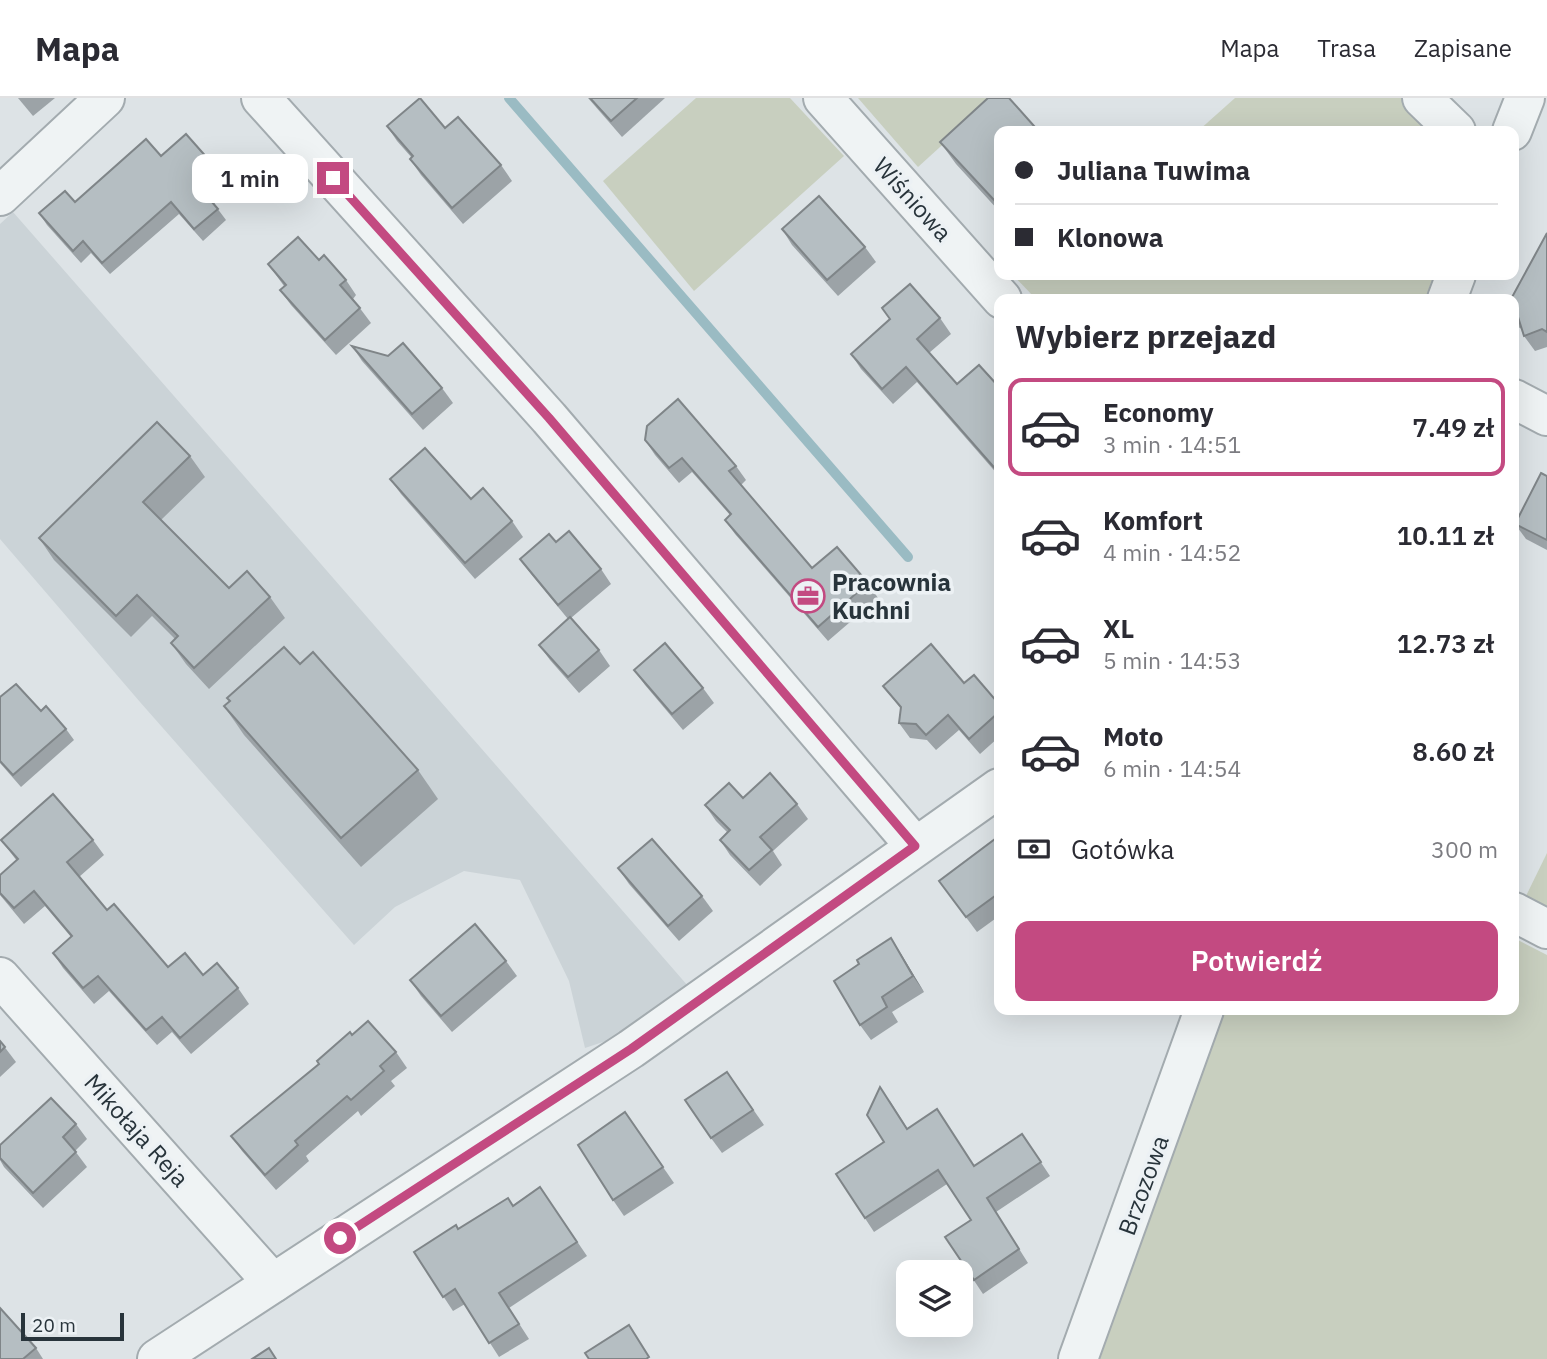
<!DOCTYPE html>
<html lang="pl">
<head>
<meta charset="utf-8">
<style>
  :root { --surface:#fff; --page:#f2f2f3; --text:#2b2b33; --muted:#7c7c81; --line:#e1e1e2; --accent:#c34a81 }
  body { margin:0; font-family:"IBM Plex Sans",sans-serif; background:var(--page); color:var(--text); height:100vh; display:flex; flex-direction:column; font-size:26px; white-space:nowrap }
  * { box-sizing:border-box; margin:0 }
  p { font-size:23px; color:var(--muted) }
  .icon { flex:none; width:38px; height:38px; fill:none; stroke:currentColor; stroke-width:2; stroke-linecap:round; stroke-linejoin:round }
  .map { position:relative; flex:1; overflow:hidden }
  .drawer { position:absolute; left:994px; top:196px; width:525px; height:721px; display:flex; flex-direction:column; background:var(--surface); border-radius:14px; box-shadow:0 7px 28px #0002 }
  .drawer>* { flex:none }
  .guide { position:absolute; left:994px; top:28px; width:525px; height:154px; border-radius:14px; box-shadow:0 7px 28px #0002; display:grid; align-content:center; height:154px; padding:0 21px; background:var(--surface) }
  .controls { position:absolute; left:896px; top:1162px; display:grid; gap:14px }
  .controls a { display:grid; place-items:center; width:77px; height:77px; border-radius:14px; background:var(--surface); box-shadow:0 7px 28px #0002; font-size:35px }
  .scale { position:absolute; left:21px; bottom:18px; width:103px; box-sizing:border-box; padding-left:7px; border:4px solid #28343b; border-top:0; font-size:19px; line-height:24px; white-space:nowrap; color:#28343b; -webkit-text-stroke:5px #ecf1f4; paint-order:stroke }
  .end { position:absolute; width:32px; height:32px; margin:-16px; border:9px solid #c34a81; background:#fff; box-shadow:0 0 0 4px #fff }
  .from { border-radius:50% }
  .bubble { position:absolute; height:49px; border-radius:14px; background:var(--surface); box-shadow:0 7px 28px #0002; font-size:23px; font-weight:600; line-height:49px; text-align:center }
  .guide b { display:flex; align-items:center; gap:24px; height:66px; font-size:26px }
  .guide b+b { border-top:2px solid var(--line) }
  .guide i { width:18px; height:18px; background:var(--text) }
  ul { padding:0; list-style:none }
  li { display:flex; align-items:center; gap:21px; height:98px; margin:0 14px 10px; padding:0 7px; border:4px solid transparent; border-radius:14px }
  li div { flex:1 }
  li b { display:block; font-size:26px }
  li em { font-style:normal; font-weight:600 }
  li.current { border-color:var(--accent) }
  li>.icon { width:63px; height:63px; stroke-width:1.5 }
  h2 { padding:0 21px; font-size:32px; line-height:84px }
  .pay { display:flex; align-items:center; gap:18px; height:77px; padding:0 21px; font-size:26px }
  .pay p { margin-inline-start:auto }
  .action { display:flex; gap:14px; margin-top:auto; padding:14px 21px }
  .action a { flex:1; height:80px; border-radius:14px; background:var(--accent); color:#fff; font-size:28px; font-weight:600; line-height:80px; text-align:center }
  header { display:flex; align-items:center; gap:42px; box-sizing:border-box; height:98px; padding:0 35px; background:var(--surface); border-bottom:2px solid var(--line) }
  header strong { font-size:33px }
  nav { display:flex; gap:38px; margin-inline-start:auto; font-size:24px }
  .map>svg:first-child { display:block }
</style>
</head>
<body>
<header>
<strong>Mapa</strong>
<nav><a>Mapa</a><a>Trasa</a><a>Zapisane</a></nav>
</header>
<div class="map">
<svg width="1547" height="1261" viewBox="0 0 1547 1261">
  <rect width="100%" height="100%" fill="#dde3e6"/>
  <path fill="#cbd3d7" d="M13,114l294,336 381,438 -76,53 -27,9 -16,-67 -49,-101 -56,-9 -69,36 -41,38 -214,-243 -140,-163v-315z"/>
  <g fill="#c8cfbf">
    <path d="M696,0h94l54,58 -150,135 -91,-110z"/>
    <path d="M858,0h136l-76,69z"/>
    <path d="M1235,0h172l31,33h-240z"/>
    <path d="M1013,177h421l-9,24h-389z"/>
    <path d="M1547,755v56l-22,-11z"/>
    <path d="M1514,840l33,17v404h-447l120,-349h294z"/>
  </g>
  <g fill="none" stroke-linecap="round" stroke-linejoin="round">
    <path stroke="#9abbc3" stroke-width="10" d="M509,0l399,459"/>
    <defs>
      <g id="minor">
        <path d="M261,0l288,320 366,428"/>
        <path d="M823,0l179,201"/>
        <path d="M1422,0l34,33"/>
        <path d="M1512,33l13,-33"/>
        <path d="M0,98l105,-98"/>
        <path d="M1447,201l9,-24"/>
        <path d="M1514,301l33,17"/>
        <path d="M1514,814l33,17"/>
        <path d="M0,879l273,306"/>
        <path d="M157,1261l474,-310 368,-261"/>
        <path d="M1078,1261l126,-349"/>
      </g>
    </defs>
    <use href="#minor" stroke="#a3abaf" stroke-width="42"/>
    <use href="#minor" stroke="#eff3f4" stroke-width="38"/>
  </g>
  <g fill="#9ca3a7">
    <path d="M18,0h37l-22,18z"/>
    <path d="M588,0h77l-43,39z"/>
    <path d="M988,0h21l29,33h-39v80l-43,-47 -16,-22z"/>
    <path d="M387,28l58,2 56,37 11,16 -49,43 -42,-49 -11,-16 2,-1 -15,-17z"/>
    <path d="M161,58l63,21 8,11 -18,16 12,16 -23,21 -24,-27 -69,60 -19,-21 -10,10 -34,-38 -8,-12 36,-11z"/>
    <path d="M782,131l83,18 11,15 -38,34 -46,-51z"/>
    <path d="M1547,135v114l-12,4 -11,-15 -2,-7 -6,-3 -2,-3v-24z"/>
    <path d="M319,162l27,20 10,15 -3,4 18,24 -35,32 -45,-50 -11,-15 4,-4 -16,-22z"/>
    <path d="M940,220l11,16 -22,19 28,31 42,3v89l-82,-94 -24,22 -32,-35 -10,-15z"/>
    <path d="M352,248l90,42 11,15 -30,27 -61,-69z"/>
    <path d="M645,342l91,26 10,14 -5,5 71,83 56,15 10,15 -50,43 -93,-107 -10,-14 5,-5 -38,-43 -13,11 -24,-28z"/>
    <path d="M190,358l15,21 -44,43 68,68 41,9 15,21 -76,71 -23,-25 -15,-21 4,-4 -23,-23 -21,21 -77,-77 -15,-22z"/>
    <path d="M1547,378v74l-21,-11 -11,-15z"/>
    <path d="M390,381l81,20 41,22 11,16 -48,42 -74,-85z"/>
    <path d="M556,444l45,27 10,15 -40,34 28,32 11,16 -31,27 -29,-33 -11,-15 29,-26 -37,-45 -11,-15z"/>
    <path d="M300,566l118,106 20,29 -77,68 -117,-132 -20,-29z"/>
    <path d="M634,572l69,18 11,15 -31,27 -38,-45z"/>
    <path d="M964,585l35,21v33l-19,17 -21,-24 -23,20 -9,-10 -17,-2 -11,-15 2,-14 -18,-23z"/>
    <path d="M0,599l41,14 25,18 8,11 -53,47 -21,-24z"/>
    <path d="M743,700l54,6 11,15 -35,32 9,14 -22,21 -30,-31 -10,-15 7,-8 -11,-11 -11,-16z"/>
    <path d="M999,738v80l-22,16 -38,-51z"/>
    <path d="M1,742h92l11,15 -25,22 28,33 61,57 35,8 35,13 11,16 -58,50 -19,-22 -15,13 -48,-54 -15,13 -31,-36 -10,-15 18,-16 -26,-31 -21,18 -24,-29v-20l17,-14z"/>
    <path d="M618,770l84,28 11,15 -34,30 -50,-57z"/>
    <path d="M901,856l23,38 -32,20 6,10 -27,18 -11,-15z"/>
    <path d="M506,863l11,15 -65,56 -31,-36 -11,-16z"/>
    <path d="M352,937l44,17 11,16 -16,13 4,5 -34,30 -3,-5 -52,45 3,5 -33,29 -34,-39 -11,-15 88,-72z"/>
    <path d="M0,943l16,21 -16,15z"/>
    <path d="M727,974l37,53 -42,28 -11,-15z"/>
    <path d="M890,1003l17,27 68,37 47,-31 28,42 -54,36 32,51 -45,31 -38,-57 26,-17 -24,-36 -73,48 -38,-58 48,-32z"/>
    <path d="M625,1014l49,71 -50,33 -11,-16z"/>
    <path d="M76,1026l11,15 -12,12 12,16 -44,41 -39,-41 -4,-7v-15z"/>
    <path d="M540,1089l47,69 -78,52 20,31 -30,18 -34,-53 -12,7 -39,-59 44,-23 55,-24z"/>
    <path d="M36,1250l7,11h-43z"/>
  </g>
  <path fill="#7f8588" d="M891,840l10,16 23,38 -11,-16z"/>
  <g fill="#b5bec2" stroke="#7f8588" stroke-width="2">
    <path d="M420,0l25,30 13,-11 43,48 -49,43 -42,-49 3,-3 -26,-30z"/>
    <path d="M590,0h47l-26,23z"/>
    <path d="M988,0h21l25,28 -6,5h-29v64l-5,5 -54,-58z"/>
    <path d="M186,36l38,43 -19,17 13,15 -24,20 -23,-27 -69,61 -19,-22 -10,10 -34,-38 26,-22 10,11 71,-63 15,17z"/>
    <path d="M819,98l46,51 -38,33 -45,-51z"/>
    <path d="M1547,135v99l-5,-3 -18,7 -6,-19 -4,-2v-16h-3z"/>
    <path d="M298,139l21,23 5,-5 22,25 -6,5 20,23 -35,32 -45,-50 6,-5 -18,-21z"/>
    <path d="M910,186l30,34 -23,21 40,45 22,-19 20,22v86l-93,-106 -24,22 -31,-35 39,-35 -8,-11z"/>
    <path d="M403,245l39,45 -30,26 -60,-68 36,10z"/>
    <path d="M678,301l58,67 -7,5 83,97 25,-21 31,36 -50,44 -93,-107 6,-6 -49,-56 -13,10 -24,-28 2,-14z"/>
    <path d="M157,324l33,34 -47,46 86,86 18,-17 23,26 -76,71 -23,-25 7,-7 -41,-41 -21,21 -77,-78z"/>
    <path d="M425,350l46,51 12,-11 29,33 -47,42 -75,-84z"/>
    <path d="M1541,375l6,3v64l-32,-16z"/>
    <path d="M569,433l32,38 -43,36 -38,-46 29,-25 7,8z"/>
    <path d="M570,519l29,33 -31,27 -29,-32z"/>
    <path d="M665,545l38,45 -31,26 -38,-44z"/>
    <path d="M931,546l33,39 10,-8 25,29v8l-30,27 -21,-24 -22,20 -10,-11 -17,-1 2,-16 -18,-21z"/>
    <path d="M284,549l16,17 13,-12 105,118 -77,68 -117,-132 6,-5 -3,-3z"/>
    <path d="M16,586l25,27 5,-5 20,23 -53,46 -13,-14v-64z"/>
    <path d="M770,675l27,31 -37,33 12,13 -23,20 -29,-30 10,-10 -25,-25 24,-22 14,15z"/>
    <path d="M53,696l40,46 -26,22 40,48 7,-6 54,63 17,-14 18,22 14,-12 21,25 -58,50 -18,-21 -16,13 -48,-54 -15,12 -30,-35 19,-17 -38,-45 -20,17 -14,-15v-18l18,-16 -17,-19z"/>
    <path d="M999,738v57l-33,24 -27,-36z"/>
    <path d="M652,741l50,57 -34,30 -50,-58z"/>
    <path d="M475,826l31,37 -65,55 -31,-36z"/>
    <path d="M891,840l22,38 -31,21 5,10 -27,18 -26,-44 25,-17 -2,-4z"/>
    <path d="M368,923l28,31 -16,14 4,5 -33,29 -4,-4 -52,45 3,4 -33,30 -34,-39 88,-72 -2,-3 33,-29 2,3z"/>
    <path d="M0,943l5,6 -5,5z"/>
    <path d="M727,974l26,38 -42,28 -26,-38z"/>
    <path d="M880,989l27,42 30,-20 37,57 48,-32 19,28 -54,36 32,51 -45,31 -29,-43 26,-17 -33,-50 -73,48 -29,-44 48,-32 -17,-27z"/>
    <path d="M51,1000l25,26 -13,13 13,15 -43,41 -33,-35v-13z"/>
    <path d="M625,1014l38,55 -50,33 -35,-55z"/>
    <path d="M540,1089l37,55 -78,51 20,31 -30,19 -34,-54 -12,8 -29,-45 42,-27 2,4 50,-31 5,8z"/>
    <path d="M0,1210l36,40 -13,11h-23z"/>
    <path d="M629,1227l20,32 -3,2h-57l-4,-6z"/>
    <path d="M269,1250l7,11h-24z"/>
  </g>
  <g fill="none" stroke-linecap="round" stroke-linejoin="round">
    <path stroke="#c34a81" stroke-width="9" d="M333,80l216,240 366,428 -284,203 -291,189"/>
  </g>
  <defs>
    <symbol id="office-ring" viewBox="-11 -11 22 22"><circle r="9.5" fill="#ecf1f4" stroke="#c34a81" stroke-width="1.5"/><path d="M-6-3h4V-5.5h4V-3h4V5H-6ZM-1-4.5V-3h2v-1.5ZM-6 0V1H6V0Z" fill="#c34a81"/></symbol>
  </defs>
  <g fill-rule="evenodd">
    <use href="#office-ring" x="789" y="479" width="38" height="38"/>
  </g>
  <g text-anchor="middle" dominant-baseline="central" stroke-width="7" stroke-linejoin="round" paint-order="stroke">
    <g font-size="24" fill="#28343b" stroke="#ecf1f4">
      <text transform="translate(913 101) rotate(48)">Wiśniowa</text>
      <text transform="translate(137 1032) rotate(48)">Mikołaja Reja</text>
      <text transform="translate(1143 1087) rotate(-70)">Brzozowa</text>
    </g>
    <g font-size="24" font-weight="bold" fill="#28343b" stroke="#ecf1f4" text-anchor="start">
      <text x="832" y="484">Pracownia<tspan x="832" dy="28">Kuchni</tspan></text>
    </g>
  </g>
</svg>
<div class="controls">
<a><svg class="icon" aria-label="layers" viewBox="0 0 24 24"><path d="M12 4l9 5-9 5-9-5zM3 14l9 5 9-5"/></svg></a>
</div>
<div class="scale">20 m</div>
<i class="end from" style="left:340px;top:1140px"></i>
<i class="end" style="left:333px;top:80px"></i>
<div class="bubble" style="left:192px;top:56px;width:116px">1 min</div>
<div class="guide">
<b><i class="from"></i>Juliana Tuwima</b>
<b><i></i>Klonowa</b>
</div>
<section class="drawer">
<h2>Wybierz przejazd</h2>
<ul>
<li class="current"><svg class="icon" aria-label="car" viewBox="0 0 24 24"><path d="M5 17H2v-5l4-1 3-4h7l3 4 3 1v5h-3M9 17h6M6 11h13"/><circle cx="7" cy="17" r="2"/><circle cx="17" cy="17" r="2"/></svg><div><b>Economy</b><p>3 min · 14:51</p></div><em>7.49 zł</em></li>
<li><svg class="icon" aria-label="car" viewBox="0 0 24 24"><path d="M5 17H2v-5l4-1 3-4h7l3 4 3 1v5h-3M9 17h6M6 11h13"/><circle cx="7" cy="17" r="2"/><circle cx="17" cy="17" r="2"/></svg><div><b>Komfort</b><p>4 min · 14:52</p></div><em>10.11 zł</em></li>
<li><svg class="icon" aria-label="car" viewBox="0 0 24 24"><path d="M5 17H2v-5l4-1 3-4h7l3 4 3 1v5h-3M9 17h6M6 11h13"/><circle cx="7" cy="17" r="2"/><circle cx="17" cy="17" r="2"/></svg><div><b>XL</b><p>5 min · 14:53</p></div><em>12.73 zł</em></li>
<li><svg class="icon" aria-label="car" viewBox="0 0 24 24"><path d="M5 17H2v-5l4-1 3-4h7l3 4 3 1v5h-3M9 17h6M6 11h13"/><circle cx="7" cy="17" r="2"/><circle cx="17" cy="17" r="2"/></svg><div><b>Moto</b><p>6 min · 14:54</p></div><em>8.60 zł</em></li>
</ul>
<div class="pay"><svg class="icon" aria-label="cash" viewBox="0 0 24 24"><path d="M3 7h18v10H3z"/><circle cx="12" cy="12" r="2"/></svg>Gotówka<p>300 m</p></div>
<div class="action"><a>Potwierdź</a></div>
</section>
</div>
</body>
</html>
